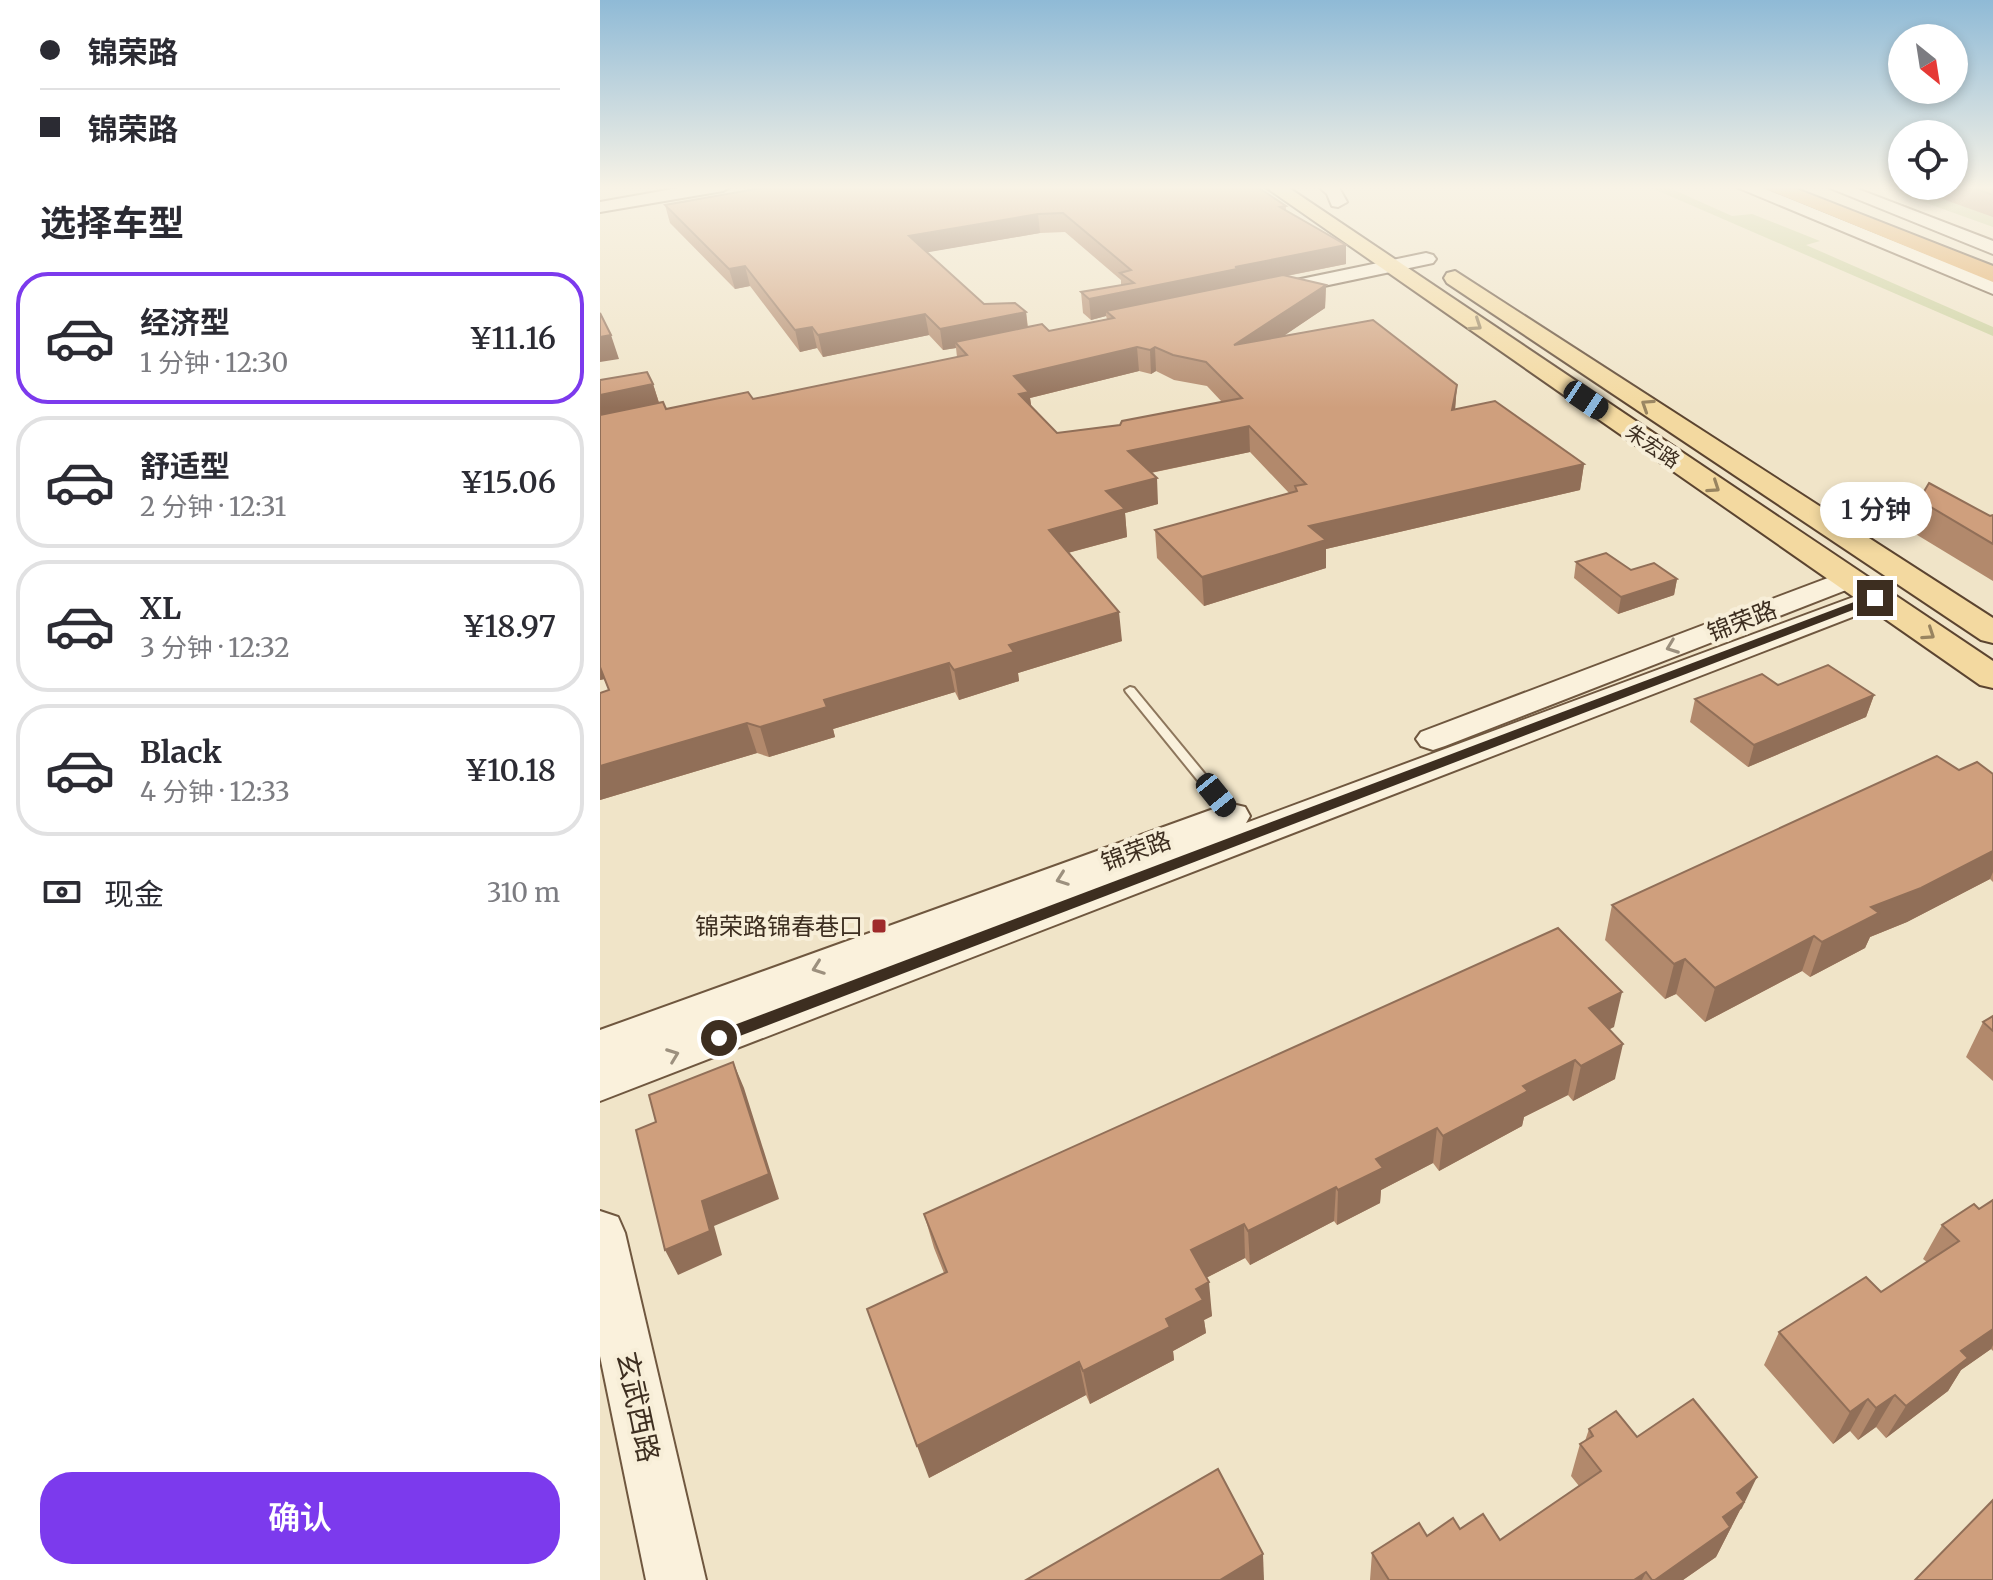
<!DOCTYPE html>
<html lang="zh">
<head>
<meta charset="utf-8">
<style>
  :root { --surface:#fff; --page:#f2f2f3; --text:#2b2b33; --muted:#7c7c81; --line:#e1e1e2; --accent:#7c3aed }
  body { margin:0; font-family:Merriweather,"Noto Sans SC",serif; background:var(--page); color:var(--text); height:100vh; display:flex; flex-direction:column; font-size:30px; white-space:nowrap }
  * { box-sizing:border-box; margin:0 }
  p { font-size:26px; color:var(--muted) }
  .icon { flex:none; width:44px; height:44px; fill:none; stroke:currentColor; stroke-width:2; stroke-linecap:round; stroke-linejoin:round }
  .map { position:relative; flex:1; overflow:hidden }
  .panel { display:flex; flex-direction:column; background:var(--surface); width:600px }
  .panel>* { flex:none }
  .top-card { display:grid; align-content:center; height:176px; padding:0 40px; background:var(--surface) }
  .needle { width:52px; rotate:150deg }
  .controls { position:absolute; left:1288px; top:24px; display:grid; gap:16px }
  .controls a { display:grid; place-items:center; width:80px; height:80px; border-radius:50%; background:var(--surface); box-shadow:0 4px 12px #0003; font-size:40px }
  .end { position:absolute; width:36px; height:36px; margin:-18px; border:10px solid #3d2e20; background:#fff; box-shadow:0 0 0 4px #fff }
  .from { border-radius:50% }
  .bubble { position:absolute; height:56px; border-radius:28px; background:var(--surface); box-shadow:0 4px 12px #0003; font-size:26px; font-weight:600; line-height:56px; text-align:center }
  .car { position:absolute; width:24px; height:48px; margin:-24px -12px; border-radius:10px; box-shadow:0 0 6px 2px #0007; background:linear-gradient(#222 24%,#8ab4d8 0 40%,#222 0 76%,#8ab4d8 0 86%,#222 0) }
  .top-card b { display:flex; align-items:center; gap:28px; height:76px; font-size:30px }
  .top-card b+b { border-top:2px solid var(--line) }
  .top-card i { width:20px; height:20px; background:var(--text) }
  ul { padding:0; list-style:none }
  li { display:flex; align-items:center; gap:24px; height:132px; margin:0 16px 12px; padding:0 24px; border:4px solid var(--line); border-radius:32px }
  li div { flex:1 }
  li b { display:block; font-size:30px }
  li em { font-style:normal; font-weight:600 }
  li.on { border-color:var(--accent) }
  li>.icon { width:72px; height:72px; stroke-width:1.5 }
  h2 { padding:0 40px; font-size:36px; line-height:96px }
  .pay { display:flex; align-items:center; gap:20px; height:88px; padding:0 40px; font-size:30px }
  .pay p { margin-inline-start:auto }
  .button { display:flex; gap:16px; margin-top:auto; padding:16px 40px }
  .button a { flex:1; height:92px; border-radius:32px; background:var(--accent); color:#fff; font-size:32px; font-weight:600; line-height:92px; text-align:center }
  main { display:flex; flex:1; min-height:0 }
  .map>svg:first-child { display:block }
</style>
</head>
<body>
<main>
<section class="panel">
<div class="top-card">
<b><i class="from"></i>锦荣路</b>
<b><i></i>锦荣路</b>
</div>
<h2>选择车型</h2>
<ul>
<li class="on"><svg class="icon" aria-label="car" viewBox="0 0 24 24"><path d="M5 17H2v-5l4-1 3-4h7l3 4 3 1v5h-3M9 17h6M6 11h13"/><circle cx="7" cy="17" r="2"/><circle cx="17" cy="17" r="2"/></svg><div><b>经济型</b><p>1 分钟 · 12:30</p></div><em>¥11.16</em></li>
<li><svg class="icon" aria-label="car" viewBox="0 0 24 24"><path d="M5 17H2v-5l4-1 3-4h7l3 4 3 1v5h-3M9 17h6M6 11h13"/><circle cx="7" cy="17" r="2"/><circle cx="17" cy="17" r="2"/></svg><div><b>舒适型</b><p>2 分钟 · 12:31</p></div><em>¥15.06</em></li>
<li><svg class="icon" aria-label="car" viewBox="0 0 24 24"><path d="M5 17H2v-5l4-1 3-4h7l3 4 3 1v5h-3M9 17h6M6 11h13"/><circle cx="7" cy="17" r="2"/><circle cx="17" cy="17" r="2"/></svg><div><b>XL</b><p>3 分钟 · 12:32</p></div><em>¥18.97</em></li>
<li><svg class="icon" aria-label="car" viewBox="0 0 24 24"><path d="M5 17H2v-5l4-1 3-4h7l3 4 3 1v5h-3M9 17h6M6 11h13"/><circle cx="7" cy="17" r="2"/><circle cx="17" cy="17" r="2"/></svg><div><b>Black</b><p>4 分钟 · 12:33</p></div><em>¥10.18</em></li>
</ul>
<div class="pay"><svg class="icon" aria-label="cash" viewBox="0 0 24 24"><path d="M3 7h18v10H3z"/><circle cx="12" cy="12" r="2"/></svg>现金<p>310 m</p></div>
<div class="button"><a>确认</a></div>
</section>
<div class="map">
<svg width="1393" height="1580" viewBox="0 0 1393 1580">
  <rect width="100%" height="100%" fill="#f0e4c8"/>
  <g fill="#c9cf9b">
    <path d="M1047,186h18l67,30 20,-2 68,27 -14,4 187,82v9z"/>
    <path d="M1279,186h114v41z"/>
  </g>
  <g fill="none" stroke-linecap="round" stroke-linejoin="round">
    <defs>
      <path id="lane" d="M530,687l4,1 103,125 2,3 -2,3h-8l-103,-127 -1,-2z"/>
      <g id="secondary">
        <path d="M90,186h41l-8,5 -123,21v-10z"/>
        <path d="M718,186h20l9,16 -9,5 -6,-1 -5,-12z"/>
        <path d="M1134,186h24l235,95v13z"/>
        <path d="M1225,186h25l143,55v13z"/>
        <path d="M826,253l7,2 3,4 -3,4 -166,35 -10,-6 10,-6z"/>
        <path d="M1249,570l10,3 5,6 -5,6 -414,161 -12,4 -12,-4 -5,-7 5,-7z"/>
        <path d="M1275,589l11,3 4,6 -4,6 -1286,497v-71l619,-223 13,-3 13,3 5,9 -4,7z"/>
        <path d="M0,1211l18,6 7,16 81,347h-60l-46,-224z"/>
      </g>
      <g id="primary">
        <path d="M664,186h22l707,475v27l-13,-3z"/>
        <path d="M855,271l538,347v25l-12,-3 -534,-357 -3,-5 3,-5z"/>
      </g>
      <path id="highway" d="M1159,186h30l204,80v16z"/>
    </defs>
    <use href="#lane" stroke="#8d765c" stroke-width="4"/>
    <use href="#secondary" stroke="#6f573f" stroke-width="4"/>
    <use href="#primary" stroke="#5b4430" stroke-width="4"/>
    <use href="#highway" stroke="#5b4430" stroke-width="4"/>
    <use href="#lane" fill="#faf1dc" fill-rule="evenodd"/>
    <use href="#secondary" fill="#faf1dc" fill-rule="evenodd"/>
    <use href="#primary" fill="#f3d9a0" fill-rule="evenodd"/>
    <use href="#highway" fill="#e0a458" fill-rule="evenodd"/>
  </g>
  <g fill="#b2896c" fill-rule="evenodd">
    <path d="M1306,186h87v31z"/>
    <path d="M65,205l621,1v5l60,34v19l-59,12 39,9 -1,23 -42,28 174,49 -2,24 129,55 -4,26 -254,59v19l-122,38 -47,-48 -2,-28 134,-37 -39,-41 -99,21 7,31 -33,9 2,24 -59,16 54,88 -104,32 1,8 -60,19 -4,-8 -122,37 2,8 -66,20 -12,-4 -157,47v-107l9,-3 -5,-11 -4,1v-300l53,4 6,19 7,6 87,-10 204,-42 -1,-9 -13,2 -14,-15 -106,22 -6,-9 -17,4 -50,-66 -15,3 -65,-66zM465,232l56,48v5l-40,7 2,21 8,7 15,-4 1,3 -58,12 -21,-4 -2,-15 -42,-8 -57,-52 113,-19zM539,371l12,3 5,-3 18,9 33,6 15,16 -102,23 -63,8 -26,-27 -1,-8z"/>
    <path d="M1319,500l71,16 3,-1v66l-84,-51z"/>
    <path d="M976,562l55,8 46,9 -3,16 -56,19 -44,-36z"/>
    <path d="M1274,695l-8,22 -118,50 -58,-45 5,-23z"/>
    <path d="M1359,770l34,4v108l-3,-3 -83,43 -37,15 -5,11 -55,29 -8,-6 -97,51 -29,-28 -11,5 -60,-59 7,-35z"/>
    <path d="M1393,1016v65l-27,-24 17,-35z"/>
    <path d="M1014,1027l-5,2 6,50 -42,22 -5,-6 -44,22 -2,9 -83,45 -6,-8 -52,27 -1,13 -43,22 -3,-4 -84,44 -5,-7 -39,20 6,38 -8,4 2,13 -33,18 1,9 -84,44 -4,-9 -157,83 15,-205 -10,-25 -10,-34z"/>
    <path d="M1393,1200v151l-2,-2 -30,21 -13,21 -62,47 -10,-11 -18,13 -8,-9 -17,13 -69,-79 15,-33 102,-40 46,-30 -4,-3 19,-34 37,-16z"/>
    <path d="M989,1429l48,8 105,71 -2,2 -24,47 -33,23h-313l2,-27 55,-17 73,4 79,-54 -8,-10 9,-32 5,-3z"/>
  </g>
  <g fill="#916f58">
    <path d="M438,214l2,19 -128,22 -3,-19z"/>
    <path d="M746,245v19l-240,47v5l-15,4 -2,-21 146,-32z"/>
    <path d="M145,266l5,20 -15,3 -6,-20z"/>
    <path d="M726,285l-1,23 -90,61 -1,-24z"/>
    <path d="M426,312l2,21 -73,9 1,6 -13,2 -3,-21z"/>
    <path d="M325,314l4,21 -106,22 -5,-22z"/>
    <path d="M212,327l5,21 -17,4 -5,-22z"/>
    <path d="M11,335l8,24 -19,3v-25z"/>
    <path d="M537,347l2,24 -109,27 3,19 -13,-17 -6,-24z"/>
    <path d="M555,347l1,24 -5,3 -1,-24z"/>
    <path d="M53,384l8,25 -61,13v-27z"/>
    <path d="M857,385l-2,25h-3z"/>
    <path d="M649,426l1,26 -120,25 -2,-26z"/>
    <path d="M984,464l-4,26 -254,59v19l-122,38 -2,-29 107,-51z"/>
    <path d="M557,478l1,26 -33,9 2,24 -75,20 -3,-27 57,-39z"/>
    <path d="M1077,579l-3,16 -56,19 3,-17z"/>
    <path d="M519,612l3,29 -104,32 1,8 -60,19 -5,-30 55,-25z"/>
    <path d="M349,663l6,29 -122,37 2,8 -66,20 -9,-30 64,-27z"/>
    <path d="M0,666l5,13 -5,1z"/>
    <path d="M1274,695l-8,22 -118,50 6,-22z"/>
    <path d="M147,723l10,30 -157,47v-34z"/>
    <path d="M1393,851v21l-3,7 -83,43 -37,15 -5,11 -55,29 12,-35 49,-35z"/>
    <path d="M1214,936l-12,35 -97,51 10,-34z"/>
    <path d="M1085,959l-9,35 -11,5 9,-35z"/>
    <path d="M1022,992l-8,35 -32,16 7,-35z"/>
    <path d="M1023,1044l-8,35 -42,22 8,-35z"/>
    <path d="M975,1060l-7,35 -44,22 -2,9 -83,45 4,-35 80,-50z"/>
    <path d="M133,1062l11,26 35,111 -65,27 8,29 -44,20 -13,-25 37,-49z"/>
    <path d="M837,1128l-4,35 -52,27 -1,13 -43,22 1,-35 38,-31z"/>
    <path d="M736,1187l-2,34 -84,44 -2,-34z"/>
    <path d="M644,1224l1,34 -51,26 -3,-34z"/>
    <path d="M609,1282l3,34 -8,4 2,13 -33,18 1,9 -84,44 -7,-33 83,-52 30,-30z"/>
    <path d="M1393,1329v16l-2,4 -30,21 -13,21 -62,47 20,-32 55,-55z"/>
    <path d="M479,1362l7,33 -157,83 -12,-32z"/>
    <path d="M1295,1395l-19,32 -18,13 18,-32z"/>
    <path d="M1268,1399l-18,32 -17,13 17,-32z"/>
    <path d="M1157,1477l-15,31 -2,2 -24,47 -33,23h-28l82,-87z"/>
    <path d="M663,1554l1,26h-44z"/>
    <path d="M1046,1572l-4,8h-8z"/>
  </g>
  <g fill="#cf9f7d" stroke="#916f58" stroke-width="2" fill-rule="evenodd">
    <path d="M173,186h483l30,20 -6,1 66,38 -111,22 7,1 -153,31 -8,-7 53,-9 -14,-10 11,-3 -68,-57 -25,1 -129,22 75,68 31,-1 11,9 -86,17 -15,-15 -107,21 -6,-8 -17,3 -50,-64 -16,3 -64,-64z"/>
    <path d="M1368,186h25v9z"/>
    <path d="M683,275l43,10 -92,60 139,-25 84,65 -5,25 43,-9 89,63 -275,62 17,14 -124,37 -47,-47 142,-39 -2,-5 11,-2 -57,-58 -121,25 29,27 -51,13 19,18 -76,21 70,82 -110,33 5,7 -60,18 -5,-7 -125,37 3,7 -67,20 -13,-4 -147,43v-73l9,-3 -9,-23v-252l63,-13 3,7 82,-17 5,7 214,-44 -12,-13 87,-18 7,7 65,-13 -8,-7zM537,347l13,3 5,-3 18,8 33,7 36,36 -120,23 -2,4 -63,8 -38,-39 10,-2 -15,-16z"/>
    <path d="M0,313l11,22 -11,2z"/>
    <path d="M47,372l6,12 -53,11v-15z"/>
    <path d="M1329,483l61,33 3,-1v29l-74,-44z"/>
    <path d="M1006,553l25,17 23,-7 23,16 -56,18 -45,-35z"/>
    <path d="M1228,665l46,30 -120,50 -59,-46 67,-25 16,11z"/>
    <path d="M1337,756l22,14 18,-8 16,12v77l-72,37 -50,19 8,6 -57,29 -8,-6 -99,52 -30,-29 -11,5 -62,-59z"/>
    <path d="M958,928l64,64 -33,16 34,36 -42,22 -6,-6 -52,26 5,5 -85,45 -6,-8 -61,31 7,9 -45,22 -2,-3 -88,44 -4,-7 -53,26 18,32 -13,7 7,11 -37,19 4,8 -87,44 -4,-9 -162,84 -50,-137 80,-37 -23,-58z"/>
    <path d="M1393,1016v15l-10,-9z"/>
    <path d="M133,1062l36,112 -67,27 8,30 -45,19 -29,-120 20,-8 -7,-27z"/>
    <path d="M1393,1200v129l-32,22 7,7 -62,48 -11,-11 -19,13 -8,-9 -18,13 -71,-80 87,-55 15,15 78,-51 -17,-16 32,-21 5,5z"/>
    <path d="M1093,1399l64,78 -20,16 7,9 -21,15 7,10 -75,53h-3l-6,-8 -12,8h-245l-17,-27 47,-30 8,13 26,-18 7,11 23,-15 17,26 101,-69 -21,-27 13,-8 -4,-7 27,-18 21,26z"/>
    <path d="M618,1469l45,85 -43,26h-194z"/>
    <path d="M1393,1500v80h-78z"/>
  </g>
  <defs><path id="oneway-chevron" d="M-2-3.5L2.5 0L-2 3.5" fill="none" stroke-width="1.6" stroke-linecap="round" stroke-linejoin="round" transform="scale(2)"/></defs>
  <g stroke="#988460">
    <use href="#oneway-chevron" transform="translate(876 325) rotate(34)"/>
    <use href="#oneway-chevron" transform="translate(1047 405) rotate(-147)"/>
    <use href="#oneway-chevron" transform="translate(1114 487) rotate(34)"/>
    <use href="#oneway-chevron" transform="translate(1329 634) rotate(34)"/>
  </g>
  <g stroke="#9c907e">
    <use href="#oneway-chevron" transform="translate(1072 647) rotate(159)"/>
    <use href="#oneway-chevron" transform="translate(462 879) rotate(160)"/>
    <use href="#oneway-chevron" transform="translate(218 968) rotate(160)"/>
    <use href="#oneway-chevron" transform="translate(73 1055) rotate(-21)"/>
  </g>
  <linearGradient id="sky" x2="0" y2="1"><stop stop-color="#8fbad6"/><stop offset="0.46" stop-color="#f8f3e6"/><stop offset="1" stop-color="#f8f3e6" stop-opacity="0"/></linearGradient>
  <rect width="1393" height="408" fill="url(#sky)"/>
  <path fill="#3d2e20" d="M1275,594l4,6 -1155,442h-11l-2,-4 2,-5z"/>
  <rect fill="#9e2a2b" stroke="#f7eed8" stroke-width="3" x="271" y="918" width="16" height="16" rx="4"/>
  <g text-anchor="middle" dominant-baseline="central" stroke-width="8" stroke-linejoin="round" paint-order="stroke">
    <g font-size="20" fill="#3d2e20" stroke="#f7eed8">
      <text transform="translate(1053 446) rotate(34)">朱宏路</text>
    </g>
    <g font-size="24" fill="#3d2e20" stroke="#f7eed8">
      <text transform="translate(1142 621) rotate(-21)">锦荣路</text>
      <text transform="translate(536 851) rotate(-20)">锦荣路</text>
    </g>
    <g font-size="24" fill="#3d2e20" stroke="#f7eed8" text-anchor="end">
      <text x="263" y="926">锦荣路锦春巷口</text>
    </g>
    <g font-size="28" fill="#3d2e20" stroke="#f7eed8">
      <text transform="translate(38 1407) rotate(78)">玄武西路</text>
    </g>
  </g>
</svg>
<div class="controls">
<a><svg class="needle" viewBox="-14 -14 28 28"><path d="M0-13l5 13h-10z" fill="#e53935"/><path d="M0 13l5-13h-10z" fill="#7c7c81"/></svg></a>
<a><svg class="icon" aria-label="locate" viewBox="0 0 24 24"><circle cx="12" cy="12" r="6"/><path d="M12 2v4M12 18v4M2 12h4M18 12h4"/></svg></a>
</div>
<i class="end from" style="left:119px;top:1038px"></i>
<i class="end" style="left:1275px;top:598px"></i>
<div class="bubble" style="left:1220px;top:482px;width:112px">1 分钟</div>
<i class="car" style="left:986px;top:400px;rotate:124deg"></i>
<i class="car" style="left:616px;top:795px;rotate:141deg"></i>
</div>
</main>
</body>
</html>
